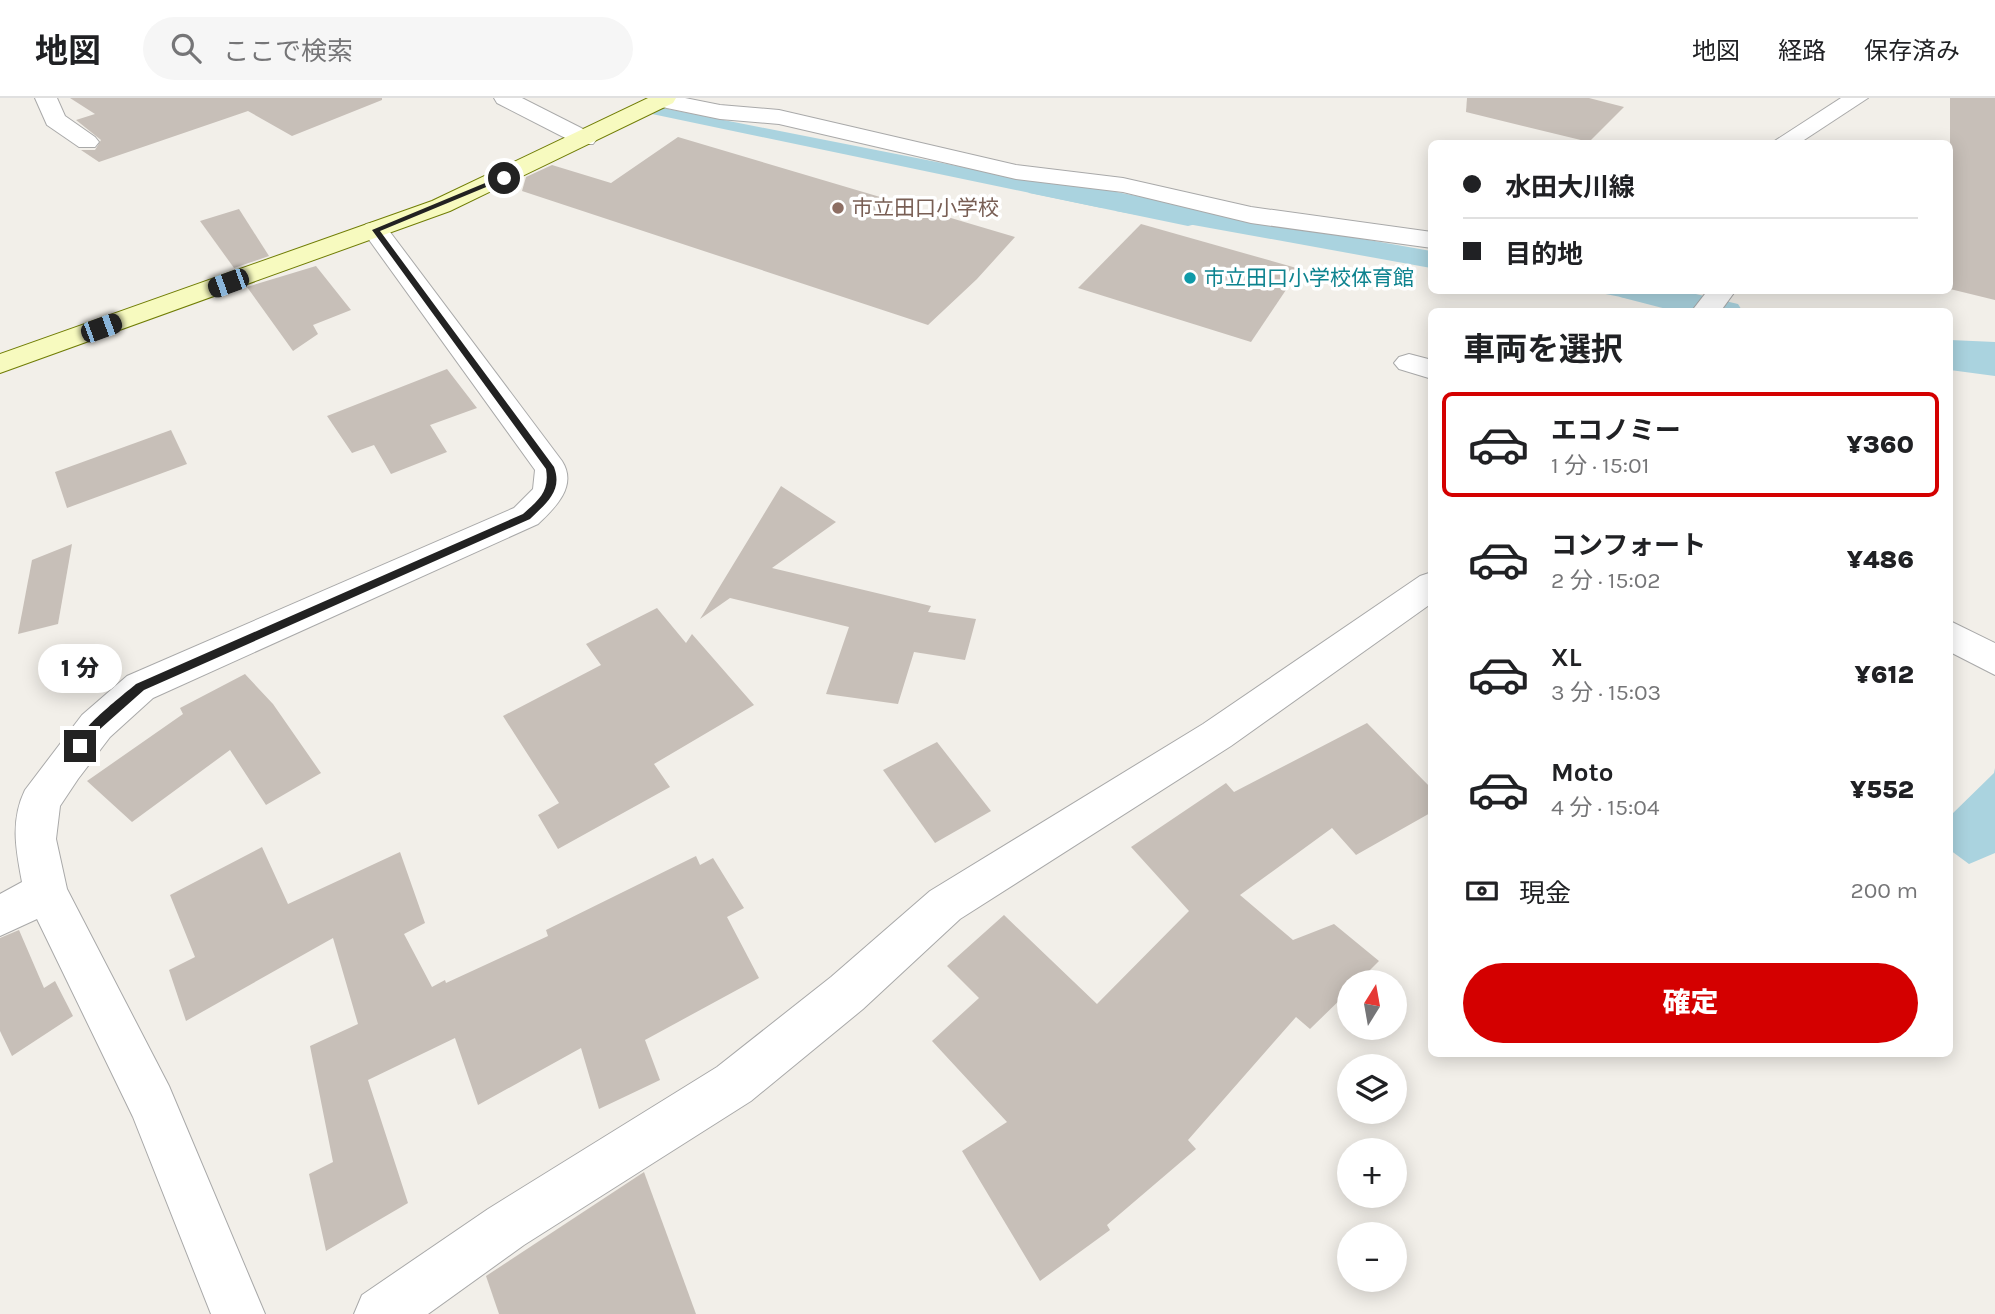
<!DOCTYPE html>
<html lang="ja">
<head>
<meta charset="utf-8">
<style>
  :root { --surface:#fff; --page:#f6f6f6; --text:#202124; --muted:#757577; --line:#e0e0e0; --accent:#d40000 }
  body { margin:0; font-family:Karla,"Noto Sans JP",sans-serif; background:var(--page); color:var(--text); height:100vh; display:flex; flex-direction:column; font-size:26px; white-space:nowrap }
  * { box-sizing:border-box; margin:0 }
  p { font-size:23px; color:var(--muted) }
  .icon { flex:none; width:38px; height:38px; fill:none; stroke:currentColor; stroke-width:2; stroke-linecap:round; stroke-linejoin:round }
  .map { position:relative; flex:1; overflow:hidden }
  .side { position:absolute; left:1428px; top:210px; width:525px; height:749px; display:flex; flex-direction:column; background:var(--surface); border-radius:10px; box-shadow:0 4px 18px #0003 }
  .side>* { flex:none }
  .guide { position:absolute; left:1428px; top:42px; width:525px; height:154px; border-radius:10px; box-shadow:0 4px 18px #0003; display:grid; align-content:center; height:154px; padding:0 35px; background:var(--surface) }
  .needle { width:46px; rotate:11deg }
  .controls { position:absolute; left:1337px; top:872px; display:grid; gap:14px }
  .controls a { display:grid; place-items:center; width:70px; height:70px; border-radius:50%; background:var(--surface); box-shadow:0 4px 18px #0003; font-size:35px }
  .end { position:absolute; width:32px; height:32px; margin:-16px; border:9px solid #222; background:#fff; box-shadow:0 0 0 4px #fff }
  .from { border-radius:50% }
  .bubble { position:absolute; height:49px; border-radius:24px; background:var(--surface); box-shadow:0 4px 18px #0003; font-size:23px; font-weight:800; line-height:49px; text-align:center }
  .car { position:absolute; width:21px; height:42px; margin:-21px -10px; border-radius:9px; box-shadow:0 0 5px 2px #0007; background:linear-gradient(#222 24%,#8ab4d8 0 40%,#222 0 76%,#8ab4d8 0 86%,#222 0) }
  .guide b { display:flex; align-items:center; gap:24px; height:66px; font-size:26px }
  .guide b+b { border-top:2px solid var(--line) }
  .guide i { width:18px; height:18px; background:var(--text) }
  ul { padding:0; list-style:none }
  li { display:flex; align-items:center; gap:21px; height:105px; margin:0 14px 10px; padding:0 21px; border:4px solid transparent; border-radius:10px }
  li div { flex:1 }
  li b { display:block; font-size:26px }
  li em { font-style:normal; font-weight:800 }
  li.selected { border-color:var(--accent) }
  li>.icon { width:63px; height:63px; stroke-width:1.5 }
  h2 { padding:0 35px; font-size:32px; line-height:84px }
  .pay { display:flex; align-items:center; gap:18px; height:77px; padding:0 35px; font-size:26px }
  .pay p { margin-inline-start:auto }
  .cta { display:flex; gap:14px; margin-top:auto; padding:14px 35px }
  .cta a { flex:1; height:80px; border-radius:42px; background:var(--accent); color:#fff; font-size:28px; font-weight:800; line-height:80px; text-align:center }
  header { display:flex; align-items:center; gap:42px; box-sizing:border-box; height:98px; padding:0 35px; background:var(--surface); border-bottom:2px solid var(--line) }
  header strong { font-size:33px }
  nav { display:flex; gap:38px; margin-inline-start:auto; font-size:24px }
  .search { width:490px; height:63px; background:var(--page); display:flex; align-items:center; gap:18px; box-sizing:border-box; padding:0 24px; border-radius:38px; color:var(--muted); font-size:26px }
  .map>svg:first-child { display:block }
</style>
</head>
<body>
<header>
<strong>地図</strong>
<div class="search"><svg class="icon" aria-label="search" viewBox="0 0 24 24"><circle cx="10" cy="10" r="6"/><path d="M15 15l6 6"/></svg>ここで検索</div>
<nav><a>地図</a><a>経路</a><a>保存済み</a></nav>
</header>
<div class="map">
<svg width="1995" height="1216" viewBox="0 0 1995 1216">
  <rect width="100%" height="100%" fill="#f2efe9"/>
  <g fill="#aad3df">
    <path d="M663,10l381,75 66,9 -8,16 -450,-94z"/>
    <path d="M1127,99l304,54v17l-315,-57z"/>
    <path d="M1590,193c30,-1 80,-10 103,12l-5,7z"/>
    <path d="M1950,242l45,2v34l-45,-6z"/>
    <path d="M1995,670v85l-26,11 -19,-14v-34l44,-43z"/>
  </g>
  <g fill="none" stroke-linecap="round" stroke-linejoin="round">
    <g fill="#aad3df" fill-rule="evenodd">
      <path d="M1040,79l148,29 12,3 4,7 -4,7 -12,3 -159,-33 -5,-7 5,-7z"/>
      <path d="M1615,192h64l59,14 5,8h-65l-58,-15z"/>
    </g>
  </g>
  <g fill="#c7bfb8">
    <path d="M70,0h312v2l-90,36 -44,-25 -149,51 -18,-12h14l6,-10 -25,-20 19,-6z"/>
    <path d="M1467,0h122l35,9 -35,35 -123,-30z"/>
    <path d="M1950,0h45v202l-45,-11z"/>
    <path d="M678,39l337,100 -38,42 -49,46 -406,-134 4,-14 26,-12 59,18z"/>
    <path d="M239,111l30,47 -35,12 -34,-47z"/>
    <path d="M1141,126l159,45 -49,73 -173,-54z"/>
    <path d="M316,168l35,44 -38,15 5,9 -25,17 -46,-64z"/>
    <path d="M447,271l30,39 -47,17 17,27 -56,22 -17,-29 -22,8 -25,-37z"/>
    <path d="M171,332l16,34 -120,44 -12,-36z"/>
    <path d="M781,388l55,36 -64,46 159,38 -3,6 48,7 -11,41 -51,-8 -16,52 -72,-10 23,-67 -119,-29 -30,21z"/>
    <path d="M72,446l-14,80 -40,10 14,-74z"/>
    <path d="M657,510l29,35 6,-9 62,71 -100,59 16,23 -112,62 -20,-34 21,-12 -56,-87 98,-51 -15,-21z"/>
    <path d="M245,576l28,30 48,69 -55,32 -36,-55 -98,72 -45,-41 96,-67 -3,-6z"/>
    <path d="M1367,625l65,66v23l-76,43 -24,-27 -92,67 53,45 41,-16 45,37 -21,21h-9v9l-39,38 -14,-12 -108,123 8,9 -89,76 3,5 -70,51 -78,-130 45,-29 -75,-81 47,-43 -32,-32 57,-51 93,89 92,-93 -58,-64 95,-64 8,9z"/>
    <path d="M937,644l54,69 -56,32 -52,-73z"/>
    <path d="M262,749l26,57 112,-52 25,71 -21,11 28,53 13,-7 1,3 102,-47 -2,-6 150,-74 4,9 13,-7 31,50 -17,9 32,61 -114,62 15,40 -61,29 -18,-61 -103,57 -23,-67 -87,42 40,123 -82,48 -17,-77 24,-12 -23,-116 48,-22 -25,-86 -147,83 -17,-51 26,-13 -25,-62z"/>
    <path d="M19,832l25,58 11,-7 18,35 -61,40 -12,-25v-93z"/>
    <path d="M644,1074l52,142h-197l-13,-38z"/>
  </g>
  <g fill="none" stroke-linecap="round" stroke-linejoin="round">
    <defs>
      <g id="street">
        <path d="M35,0h22l8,18 30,21 4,5 -4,5h-16l-32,-22z"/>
        <path d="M494,0h28l71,36 4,5 -4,5h-16l-80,-41z"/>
        <path d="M652,0h33l35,7 59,5 237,55 107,13 128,29 181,25v16l-181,-25 -128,-31 -107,-13 -237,-55 -59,-5 -58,-12 -8,-2z"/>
        <path d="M1841,0h27l-70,46h-28z"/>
        <path d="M375,124l9,2 178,237c16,25 -7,47 -24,63l-385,174 -43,39 -32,42 -18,27 -4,33 11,50 102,197 96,228h-54l-78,-197 -96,-198 -37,17v-42l22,-12c-6,-32 -12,-61 3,-92l57,-75 45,-39 387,-168 19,-19 2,-19 -173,-240 4,-6z"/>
        <path d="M1708,192h28l-16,22h-29z"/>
        <path d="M1409,256l23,6v19l-33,-10 -5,-6 5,-6z"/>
        <path d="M1432,474v31l-201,143 -271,173 -97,90 -112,92 -227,144 -96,69h-74l8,-19 126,-86 229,-142 114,-90 99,-86 273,-167 217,-148z"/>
        <path d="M1950,523l45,22v32l-45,-23z"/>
      </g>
      <path id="secondary" d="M648,0h28l-3,5 -223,108 -450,162v-19l432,-153z"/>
    </defs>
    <use href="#street" stroke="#a9a9a9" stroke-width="2"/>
    <use href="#secondary" stroke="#707d05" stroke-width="2"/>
    <use href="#street" fill="#fff" fill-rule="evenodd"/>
    <use href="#secondary" fill="#f7fabf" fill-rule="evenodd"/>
  </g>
  <path fill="#222" d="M502,78l6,2 -128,53 174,236c9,24 -8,36 -24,52l-386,171 -44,39 -16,21h-9c-2,-17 47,-54 61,-66l387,-170c15,-14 27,-22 23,-45l-174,-239z"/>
  <circle fill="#8d6e63" stroke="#fff" stroke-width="2.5" cx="838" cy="110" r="7"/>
  <circle fill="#0f9aa8" stroke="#fff" stroke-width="2.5" cx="1190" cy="180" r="7"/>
  <g text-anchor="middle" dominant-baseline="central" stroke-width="7" stroke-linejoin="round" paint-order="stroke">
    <g font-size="21" fill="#785e54" stroke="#fff" text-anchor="start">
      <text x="852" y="110">市立田口小学校</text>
    </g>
    <g font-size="21" fill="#0d838f" stroke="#fff" text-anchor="start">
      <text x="1204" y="180">市立田口小学校体育館</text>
    </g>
  </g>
</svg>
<div class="controls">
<a><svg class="needle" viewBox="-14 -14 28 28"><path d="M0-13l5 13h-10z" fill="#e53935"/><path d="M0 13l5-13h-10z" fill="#757577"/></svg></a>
<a><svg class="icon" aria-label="layers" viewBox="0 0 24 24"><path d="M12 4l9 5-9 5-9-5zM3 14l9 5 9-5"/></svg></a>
<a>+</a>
<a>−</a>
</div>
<i class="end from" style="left:504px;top:80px"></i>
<i class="end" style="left:80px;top:648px"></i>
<div class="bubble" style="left:38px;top:546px;width:84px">1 分</div>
<i class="car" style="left:228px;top:185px;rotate:250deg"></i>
<i class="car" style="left:101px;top:230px;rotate:70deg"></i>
<div class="guide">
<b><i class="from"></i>水田大川線</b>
<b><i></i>目的地</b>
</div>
<section class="side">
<h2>車両を選択</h2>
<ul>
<li class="selected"><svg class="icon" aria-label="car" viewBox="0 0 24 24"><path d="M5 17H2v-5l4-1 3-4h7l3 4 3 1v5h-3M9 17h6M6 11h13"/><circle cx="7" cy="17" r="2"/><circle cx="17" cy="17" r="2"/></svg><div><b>エコノミー</b><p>1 分 · 15:01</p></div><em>¥360</em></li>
<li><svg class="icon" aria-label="car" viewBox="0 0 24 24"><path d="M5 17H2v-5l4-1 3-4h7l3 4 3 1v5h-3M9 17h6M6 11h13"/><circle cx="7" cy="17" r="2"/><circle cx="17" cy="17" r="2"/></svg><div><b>コンフォート</b><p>2 分 · 15:02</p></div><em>¥486</em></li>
<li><svg class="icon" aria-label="car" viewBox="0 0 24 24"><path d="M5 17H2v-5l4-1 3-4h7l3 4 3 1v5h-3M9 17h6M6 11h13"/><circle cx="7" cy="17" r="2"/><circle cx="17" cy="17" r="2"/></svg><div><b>XL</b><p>3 分 · 15:03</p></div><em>¥612</em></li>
<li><svg class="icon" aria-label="car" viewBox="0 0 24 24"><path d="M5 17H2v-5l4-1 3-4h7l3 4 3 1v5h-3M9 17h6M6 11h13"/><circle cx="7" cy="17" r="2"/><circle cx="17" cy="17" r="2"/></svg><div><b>Moto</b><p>4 分 · 15:04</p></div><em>¥552</em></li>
</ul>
<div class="pay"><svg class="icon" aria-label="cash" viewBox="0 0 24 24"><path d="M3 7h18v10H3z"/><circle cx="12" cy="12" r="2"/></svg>現金<p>200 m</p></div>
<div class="cta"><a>確定</a></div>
</section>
</div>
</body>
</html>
